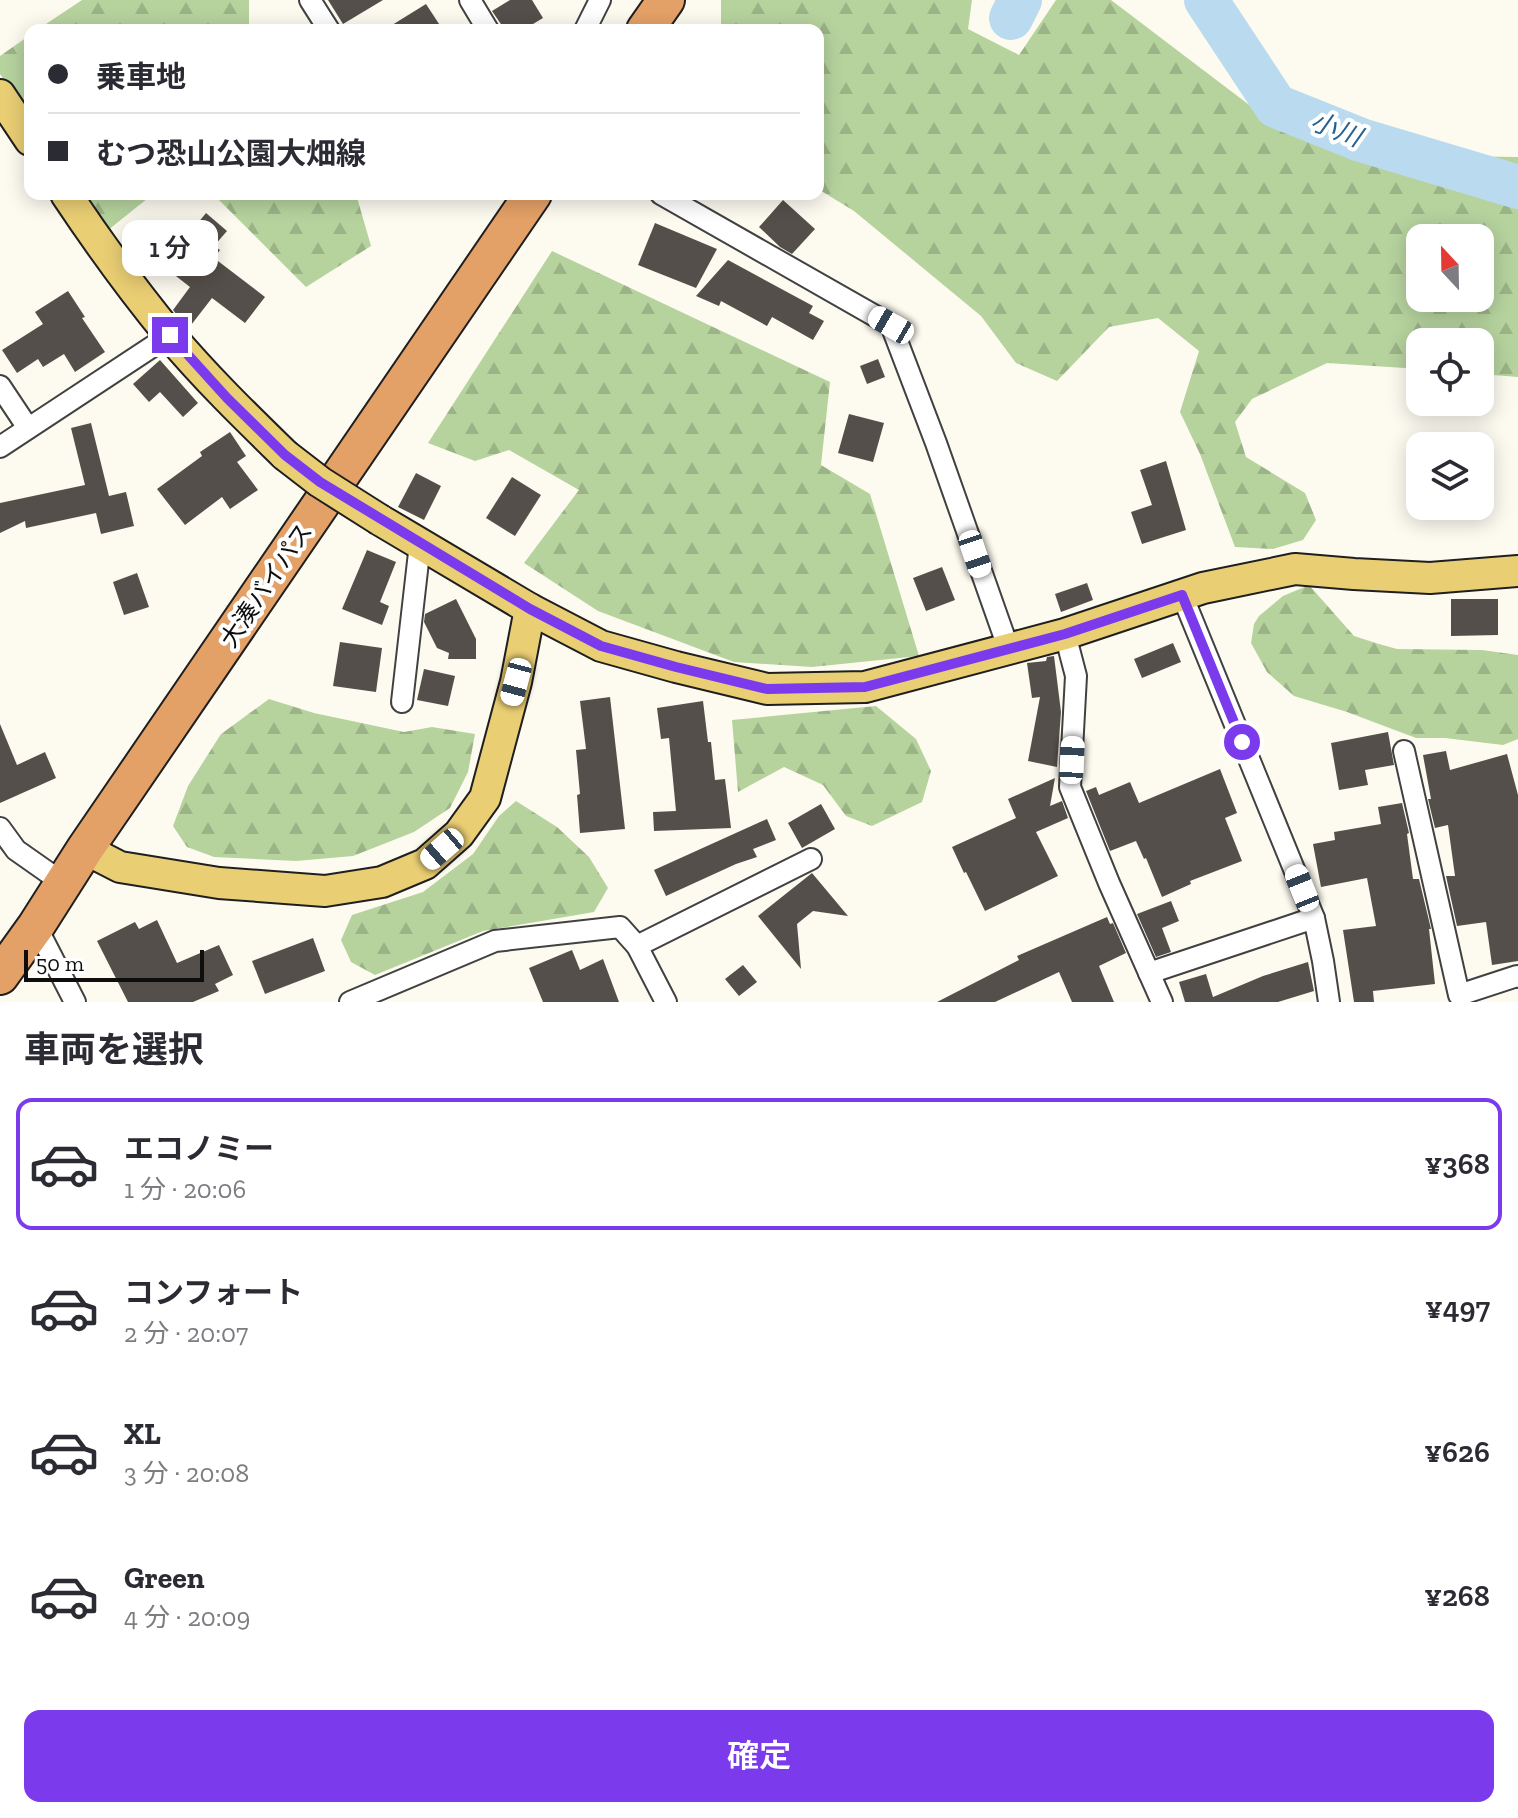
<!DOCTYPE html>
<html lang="ja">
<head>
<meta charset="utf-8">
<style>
  :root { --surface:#fff; --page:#f7f7f7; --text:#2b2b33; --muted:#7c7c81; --line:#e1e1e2; --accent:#7c3aed }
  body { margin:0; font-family:"Zilla Slab","Noto Sans JP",serif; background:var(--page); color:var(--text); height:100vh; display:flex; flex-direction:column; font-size:30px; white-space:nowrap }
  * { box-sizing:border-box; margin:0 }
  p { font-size:26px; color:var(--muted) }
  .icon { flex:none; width:44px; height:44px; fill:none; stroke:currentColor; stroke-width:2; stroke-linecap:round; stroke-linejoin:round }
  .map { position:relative; height:1002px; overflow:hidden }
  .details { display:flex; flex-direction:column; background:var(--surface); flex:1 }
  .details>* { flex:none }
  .banner { position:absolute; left:24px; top:24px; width:800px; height:176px; border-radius:16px; box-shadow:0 4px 20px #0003; display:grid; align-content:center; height:176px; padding:0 24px; background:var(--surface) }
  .needle { width:52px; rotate:338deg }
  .buttons { position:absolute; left:1406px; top:224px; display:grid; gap:16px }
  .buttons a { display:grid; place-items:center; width:88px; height:88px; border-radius:16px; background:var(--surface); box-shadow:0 4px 20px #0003; font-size:40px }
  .scale { position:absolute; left:24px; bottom:20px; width:180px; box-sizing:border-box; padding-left:8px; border:4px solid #0e0e0e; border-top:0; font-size:22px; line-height:28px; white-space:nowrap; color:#0e0e0e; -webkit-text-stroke:6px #fff; paint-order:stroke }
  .end { position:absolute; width:36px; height:36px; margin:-18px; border:10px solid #7c3aed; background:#fff; box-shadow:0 0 0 4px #fff }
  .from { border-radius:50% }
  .bubble { position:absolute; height:56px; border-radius:16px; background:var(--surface); box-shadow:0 4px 20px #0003; font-size:26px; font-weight:600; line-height:56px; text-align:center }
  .car { position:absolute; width:24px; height:48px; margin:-24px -12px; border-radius:10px; box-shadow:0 0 6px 2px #0007; background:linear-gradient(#fff 24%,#345 0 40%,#fff 0 76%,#345 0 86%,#fff 0) }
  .banner b { display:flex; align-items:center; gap:28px; height:76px; font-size:30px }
  .banner b+b { border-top:2px solid var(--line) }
  .banner i { width:20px; height:20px; background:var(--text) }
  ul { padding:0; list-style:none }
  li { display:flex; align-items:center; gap:24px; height:132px; margin:0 16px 12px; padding:0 8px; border:4px solid transparent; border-radius:16px }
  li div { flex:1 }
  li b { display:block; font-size:30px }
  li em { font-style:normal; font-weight:600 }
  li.active { border-color:var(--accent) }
  li>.icon { width:72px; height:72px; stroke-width:1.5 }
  h2 { padding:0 24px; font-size:36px; line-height:96px }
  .button { display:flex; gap:16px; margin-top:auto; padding:16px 24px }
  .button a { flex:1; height:92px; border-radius:16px; background:var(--accent); color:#fff; font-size:32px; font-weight:600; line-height:92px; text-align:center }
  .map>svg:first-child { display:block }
</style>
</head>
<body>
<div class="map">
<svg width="1518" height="1002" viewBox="0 0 1518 1002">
  <defs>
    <pattern id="forest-firs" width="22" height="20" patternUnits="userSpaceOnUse" patternTransform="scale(2)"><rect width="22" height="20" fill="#b6d39e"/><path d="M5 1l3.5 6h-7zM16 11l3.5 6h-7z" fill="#9bb487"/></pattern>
  </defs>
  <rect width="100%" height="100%" fill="#fdfbf0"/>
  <g fill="url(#forest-firs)" fill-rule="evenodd">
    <path d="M82,0h167v30h-212z"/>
    <path d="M721,0h251l-4,29 51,26 37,-55h55l170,129 109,26 128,2v220l-38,-3v-32h-60v27l-93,-6 -75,36 -17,23 11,35 59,36 11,27 -13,20 -30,9 -38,-2 -35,-93 -20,-42 19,-61 -41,-33 -49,9 -52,54 -41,-18 -35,-47 -127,-105 -36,-22v-159h-97zM1420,238h60v60h-60z"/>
    <path d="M30,35v83l-30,-44v-18z"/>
    <path d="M82,194h71l-46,37z"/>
    <path d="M213,194h143l15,52 -65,41z"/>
    <path d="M552,251l278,131 -9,83 49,29 49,162 -107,11 -78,-5 -136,-51 -74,-48 55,-73 -70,-40 -34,11 -47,-18z"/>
    <path d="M1309,585l45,51 25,8 18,5 85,1 36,5v84l-15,6 -58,-7h-29l-69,-26 -53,-16 -27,-24 -16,-29 3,-19 5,-8 24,-20z"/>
    <path d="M269,699l45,14 90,19 28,-5 43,7 -7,38 -18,36 -36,24 -61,24 -57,5 -82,-4 -27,-10 -14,-21 15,-40 33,-52z"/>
    <path d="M876,706l40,33 15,32 -9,31 -50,24 -26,-10 -23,-31 -39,-18 -46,25 -6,-72z"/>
    <path d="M516,801l41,26 32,30 19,31 -14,24 -111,19 -108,44 -24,-13 -10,-22 11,-25 71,-23 50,-38 26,-38z"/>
  </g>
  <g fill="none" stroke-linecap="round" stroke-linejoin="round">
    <g stroke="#badbef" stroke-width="44">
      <path d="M1206,0l70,106 85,34 157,47"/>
      <path d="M1011,18l9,-18"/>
    </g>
  </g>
  <g fill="#554f4b">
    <path d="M328,0h55l-40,24z"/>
    <path d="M510,0h22l11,18 -20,12h-18l-13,-19z"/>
    <path d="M426,4l17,26h-59z"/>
    <path d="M783,200l32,29 -23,25 -12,-7 -21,-20z"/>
    <path d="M206,213l21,18 -13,15 6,4 -6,8 51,39 -20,26 -33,-25 -24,31 -15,-19 17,-23 -27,-21z"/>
    <path d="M655,223l62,26 -21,39 -58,-23z"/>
    <path d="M728,260l85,46 -4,7 15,8 -11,19 -41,-23 -5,9 -46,-25 -2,5 -23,-10z"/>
    <path d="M68,291l17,26 -3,1 23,34 -30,20 -11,-18 -21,13 -5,-8 -21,14 -15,-23 41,-26 -8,-12z"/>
    <path d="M878,359l7,18 -18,7 -7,-18z"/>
    <path d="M160,360l38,43 -15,14 -23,-25 -11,10 -16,-18z"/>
    <path d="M849,414l35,9 -11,39 -35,-9z"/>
    <path d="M91,423l18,73 17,-4 8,34 -33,8 -5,-21 -70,15 -1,-7 -25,12v-30l85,-18 -14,-57z"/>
    <path d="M230,432l16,24 -9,6 21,28 -28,19 -8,-12 -37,28 -28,-36 45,-33 -2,-4z"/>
    <path d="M1166,461l20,69 -44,14 -11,-32 21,-7 -12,-35z"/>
    <path d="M416,473l25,13 -17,34 -26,-13z"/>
    <path d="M512,477l29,18 -26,41 -29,-18z"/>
    <path d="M367,550l29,12 -16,40 9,4 -7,19 -40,-16z"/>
    <path d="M942,567l13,33 -29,11 -13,-33z"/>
    <path d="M137,573l12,34 -25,8 -11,-33z"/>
    <path d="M1087,583l6,17 -32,12 -6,-18z"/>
    <path d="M456,599l20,40v20h-28l1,-6 -12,-5 -13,-26 1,-8z"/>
    <path d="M1451,599h47v36l-47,1z"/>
    <path d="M340,642l42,6 -6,44 -43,-6z"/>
    <path d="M1173,643l8,19 -39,16 -8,-19z"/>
    <path d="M1054,656l7,56 -4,55 -29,-6 12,-64 -8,1 -5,-35 19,-2 1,-4z"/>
    <path d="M424,669l31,7 -7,30 -31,-6z"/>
    <path d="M610,697l15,132 -45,4 -3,-38 3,-1 -4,-44 10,-1 -6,-48z"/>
    <path d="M703,701l5,41h3l4,38 10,-1 6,49 -77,3 -1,-19 23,-1 -7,-73 -8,1 -4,-31z"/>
    <path d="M0,724l17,41 28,-13 11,26 -56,25z"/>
    <path d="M1388,732l6,33 -29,5 3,15 -29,5 -8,-47z"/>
    <path d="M1446,751l4,19 57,-16 11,41v166l-26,4 -6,-43 -29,4 -11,-50h9l-7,-51 -13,3 -7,-29h3l-8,-44z"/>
    <path d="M1220,769l17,44 -12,5 17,43 -52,20 1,3 -29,13 -16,-39 -2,1 -8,-18 -26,10 -24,-60 10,-4 3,8 31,-13 9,21z"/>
    <path d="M1055,778l-5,28 12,-5 6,17 -32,14 22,44 -73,35 -19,-39 -2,1 -12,-26 64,-29 -8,-19z"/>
    <path d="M1402,803l7,30 -2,1 6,45h6l12,50h-2l6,55 -62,7 1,11h-20l-11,-72 33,-4 -9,-48 -46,9 -8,-43 22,-4 -1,-8 47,-8 -3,-17z"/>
    <path d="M821,804l14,25 -33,19 -14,-25z"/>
    <path d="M767,819l9,21 -23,9 4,8 -21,7 -70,32 -12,-26z"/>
    <path d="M812,873l36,43 -35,-5 -16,13 4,45 -43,-53z"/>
    <path d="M1171,901l8,20 -17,7 9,24 -15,5 -19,-43z"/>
    <path d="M1107,917l3,7 3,-1 13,30 -27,13 15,36h-42l-13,-30 -64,30h-58l82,-42 -2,-4z"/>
    <path d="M157,920l20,43 42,-18 14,30 -18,9 4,7 -26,11h-65l-31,-61 38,-19 4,7z"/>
    <path d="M313,938l12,33 -60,23 -13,-33z"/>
    <path d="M572,950l8,20 23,-11 16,43h-76l-14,-34z"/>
    <path d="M1308,962l6,29 -36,11h-93l-6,-20 27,-8 7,23 50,-21z"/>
    <path d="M743,965l14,17 -18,14 -14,-17z"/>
  </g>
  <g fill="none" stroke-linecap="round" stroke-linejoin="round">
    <defs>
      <g id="street">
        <path d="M310,0l19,30"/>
        <path d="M470,0l18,30"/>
        <path d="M585,30l15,-30"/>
        <path d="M661,194l230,131 45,118 73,207"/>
        <path d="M0,386l28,42"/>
        <path d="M0,447l170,-112"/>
        <path d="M1065,634l11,42 -6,111 39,96 53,119"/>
        <path d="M402,702l18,-158"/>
        <path d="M1404,751l55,244 58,-19 1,1"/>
        <path d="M0,828l16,22 47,33"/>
        <path d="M1314,918l9,43 6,41"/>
        <path d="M36,926l39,76"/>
        <path d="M637,946l174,-87"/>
        <path d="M1149,973l165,-55 -132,-323"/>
        <path d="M350,1002l145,-61 125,-14 17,19 29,56"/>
      </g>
      <g id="primary">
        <path d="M0,95l30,45"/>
        <path d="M66,194c32,48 66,95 103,140 36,43 76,82 116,121"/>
        <path d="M380,520l150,89 71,37 75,21 91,22 98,-2 200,-53 138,-46 92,-19 59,5 76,4 88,-7"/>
        <path d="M85,849l35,18 99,16 106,8 57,-9 43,-18 34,-30 26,-36 31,-116 14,-73"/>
      </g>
      <g id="highway">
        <path d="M645,30l21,-30"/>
        <path d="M0,976l36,-50 49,-77 448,-655"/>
      </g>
    </defs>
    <use href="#street" stroke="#414141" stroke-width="24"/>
    <use href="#primary" stroke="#1f1f1f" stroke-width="34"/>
    <use href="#highway" stroke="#1f1f1f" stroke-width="40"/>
    <use href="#street" stroke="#fff" stroke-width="20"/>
    <use href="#primary" stroke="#eace74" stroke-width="30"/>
    <use href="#highway" stroke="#e4a167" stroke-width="36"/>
    <defs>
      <path id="primary-bridge" d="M285,455l35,27 60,38"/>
    </defs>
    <use href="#primary-bridge" stroke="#1f1f1f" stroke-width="34" stroke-linecap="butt"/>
    <use href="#primary-bridge" stroke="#eace74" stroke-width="30"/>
  </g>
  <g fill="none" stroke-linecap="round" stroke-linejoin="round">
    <path stroke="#7c3aed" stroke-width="10" d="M170,335l57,63 58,57 35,27 210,127 71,37 75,21 91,22 98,-2 200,-53 117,-39 60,147"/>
  </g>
  <g text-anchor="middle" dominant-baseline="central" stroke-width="8" stroke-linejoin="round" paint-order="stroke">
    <g font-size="24" fill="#0e0e0e" stroke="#fff">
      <text transform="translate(266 585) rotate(-56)">大湊バイパス</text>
    </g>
    <g font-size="26" font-style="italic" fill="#246192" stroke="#fff">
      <text transform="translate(1336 129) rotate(21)">小川</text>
    </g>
  </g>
</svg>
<div class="buttons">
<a><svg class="needle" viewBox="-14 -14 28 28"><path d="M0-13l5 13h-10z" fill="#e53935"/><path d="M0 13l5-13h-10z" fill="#7c7c81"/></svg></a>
<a><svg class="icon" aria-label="locate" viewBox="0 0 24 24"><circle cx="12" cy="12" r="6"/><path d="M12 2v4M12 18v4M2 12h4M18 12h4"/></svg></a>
<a><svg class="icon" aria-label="layers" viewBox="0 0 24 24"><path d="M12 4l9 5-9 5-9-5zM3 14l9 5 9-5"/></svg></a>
</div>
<div class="scale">50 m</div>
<i class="end from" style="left:1242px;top:742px"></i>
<i class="end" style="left:170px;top:335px"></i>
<div class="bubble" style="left:122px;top:220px;width:96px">1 分</div>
<i class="car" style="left:891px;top:325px;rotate:300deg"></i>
<i class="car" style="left:975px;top:554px;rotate:161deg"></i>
<i class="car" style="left:516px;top:682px;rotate:195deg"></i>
<i class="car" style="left:1072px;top:760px;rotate:3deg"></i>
<i class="car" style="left:442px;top:849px;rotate:229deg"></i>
<i class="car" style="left:1302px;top:888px;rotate:338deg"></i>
<div class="banner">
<b><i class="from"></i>乗車地</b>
<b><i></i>むつ恐山公園大畑線</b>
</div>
</div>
<section class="details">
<h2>車両を選択</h2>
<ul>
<li class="active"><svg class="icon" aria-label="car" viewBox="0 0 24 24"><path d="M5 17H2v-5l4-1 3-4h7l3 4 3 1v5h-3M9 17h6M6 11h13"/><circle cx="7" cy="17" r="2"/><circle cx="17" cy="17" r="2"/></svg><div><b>エコノミー</b><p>1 分 · 20:06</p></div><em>¥368</em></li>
<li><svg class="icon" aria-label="car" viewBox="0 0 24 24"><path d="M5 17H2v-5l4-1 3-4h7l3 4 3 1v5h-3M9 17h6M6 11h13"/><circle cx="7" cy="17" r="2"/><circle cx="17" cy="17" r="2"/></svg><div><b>コンフォート</b><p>2 分 · 20:07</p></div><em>¥497</em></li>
<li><svg class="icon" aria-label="car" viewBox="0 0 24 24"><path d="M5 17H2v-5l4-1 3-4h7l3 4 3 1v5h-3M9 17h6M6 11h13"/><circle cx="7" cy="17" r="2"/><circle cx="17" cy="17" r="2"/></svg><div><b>XL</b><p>3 分 · 20:08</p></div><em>¥626</em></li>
<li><svg class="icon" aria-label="car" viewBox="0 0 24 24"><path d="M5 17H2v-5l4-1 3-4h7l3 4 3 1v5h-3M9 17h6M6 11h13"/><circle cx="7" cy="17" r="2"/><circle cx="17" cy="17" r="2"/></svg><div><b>Green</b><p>4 分 · 20:09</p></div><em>¥268</em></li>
</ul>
<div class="button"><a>確定</a></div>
</section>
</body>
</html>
